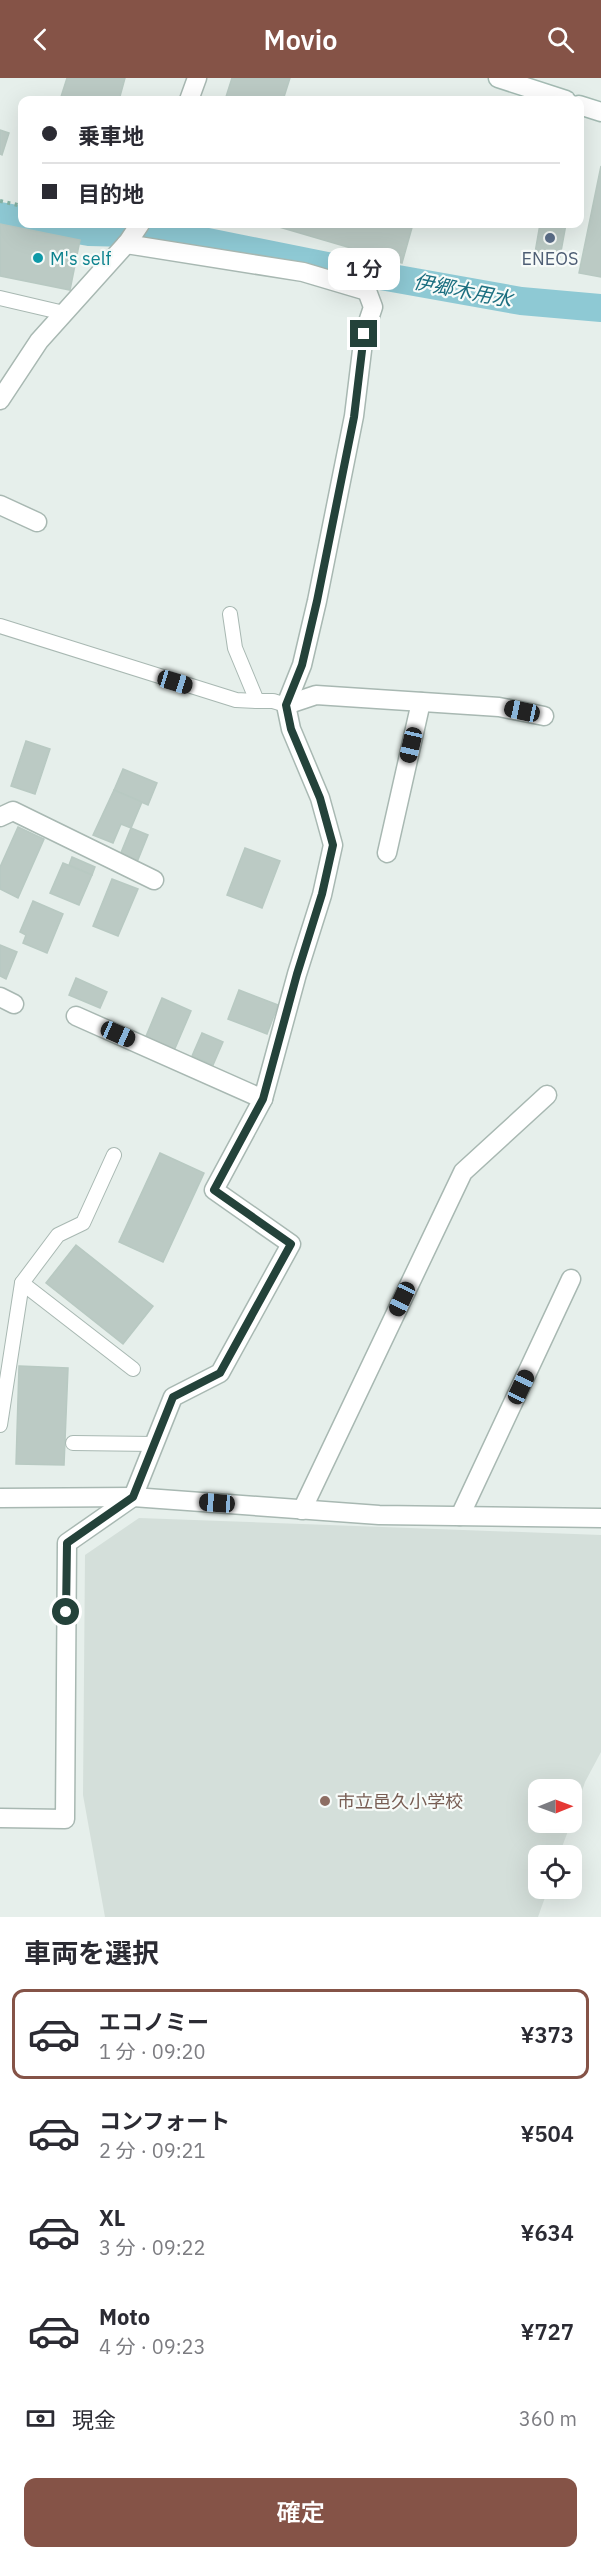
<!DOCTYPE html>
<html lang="ja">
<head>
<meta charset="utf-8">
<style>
  :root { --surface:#fff; --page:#f2f2f3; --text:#2b2b33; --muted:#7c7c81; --line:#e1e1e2; --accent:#855347 }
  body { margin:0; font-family:"IBM Plex Sans","Noto Sans JP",sans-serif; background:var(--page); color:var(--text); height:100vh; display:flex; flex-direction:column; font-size:22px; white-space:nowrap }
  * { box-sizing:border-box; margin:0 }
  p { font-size:20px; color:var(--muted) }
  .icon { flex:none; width:33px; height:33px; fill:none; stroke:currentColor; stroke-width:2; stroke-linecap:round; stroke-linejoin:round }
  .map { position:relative; height:1839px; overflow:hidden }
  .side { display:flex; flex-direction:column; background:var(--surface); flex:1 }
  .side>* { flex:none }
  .top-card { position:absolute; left:18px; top:18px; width:566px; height:132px; border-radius:12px; box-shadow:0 6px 24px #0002; display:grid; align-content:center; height:132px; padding:0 24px; background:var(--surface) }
  .needle { width:39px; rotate:89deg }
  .fabs { position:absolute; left:528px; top:1701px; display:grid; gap:12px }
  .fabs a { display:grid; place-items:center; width:54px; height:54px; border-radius:12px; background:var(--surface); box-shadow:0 6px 24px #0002; font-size:30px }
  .end { position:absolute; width:27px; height:27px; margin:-14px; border:8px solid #24423a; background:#fff; box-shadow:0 0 0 3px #fff }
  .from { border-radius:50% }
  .bubble { position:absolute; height:42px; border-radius:12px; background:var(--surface); box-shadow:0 6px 24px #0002; font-size:20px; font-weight:600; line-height:42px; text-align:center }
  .car { position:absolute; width:18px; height:36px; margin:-18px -9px; border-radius:8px; box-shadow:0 0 4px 2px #0007; background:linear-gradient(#222 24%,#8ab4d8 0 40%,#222 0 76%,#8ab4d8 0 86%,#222 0) }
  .top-card b { display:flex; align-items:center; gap:21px; height:57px; font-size:22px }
  .top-card b+b { border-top:2px solid var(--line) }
  .top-card i { width:15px; height:15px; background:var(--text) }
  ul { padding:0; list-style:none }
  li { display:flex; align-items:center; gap:18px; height:90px; margin:0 12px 9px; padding:0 12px; border:3px solid transparent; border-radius:12px }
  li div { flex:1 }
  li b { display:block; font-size:22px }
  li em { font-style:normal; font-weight:600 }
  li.selected { border-color:var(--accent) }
  li>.icon { width:54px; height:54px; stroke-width:1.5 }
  h2 { padding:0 24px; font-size:27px; line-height:72px }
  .pay { display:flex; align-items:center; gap:15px; height:66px; padding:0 24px; font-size:22px }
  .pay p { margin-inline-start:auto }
  .primary-button { display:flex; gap:12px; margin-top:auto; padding:12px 24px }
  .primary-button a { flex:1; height:69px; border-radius:12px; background:var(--accent); color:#fff; font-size:24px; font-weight:600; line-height:69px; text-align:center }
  header { display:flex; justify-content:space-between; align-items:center; height:78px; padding:0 24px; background:var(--accent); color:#fff; font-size:27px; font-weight:600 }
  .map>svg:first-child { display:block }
</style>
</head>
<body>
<header><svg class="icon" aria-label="back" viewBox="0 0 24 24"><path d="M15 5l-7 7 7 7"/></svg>Movio<svg class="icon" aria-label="search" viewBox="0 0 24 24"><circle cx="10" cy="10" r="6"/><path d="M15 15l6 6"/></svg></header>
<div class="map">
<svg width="601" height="1839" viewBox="0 0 601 1839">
  <rect width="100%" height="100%" fill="#e6efeb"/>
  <path fill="#d4dfda" d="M139,1440l462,17v217l-16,30 -13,39v-31h-34v32l33,1 -12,32 -21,1v32l10,1 -10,28h-433l-22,-122 2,-240z"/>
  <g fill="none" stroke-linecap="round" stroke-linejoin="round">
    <g stroke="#8ec9d4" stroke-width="28">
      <path d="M0,138l22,4"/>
      <path d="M42,146l47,8 79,2 179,36 174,31 80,7"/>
    </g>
  </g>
  <g fill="#bbcac4" stroke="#b8c9c2" stroke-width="1.5">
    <path d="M67,0h58l-6,22h-59z"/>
    <path d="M232,0h58l-7,22h-58z"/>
    <path d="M0,52l9,3 -7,22 -2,-1z"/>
    <path d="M601,88v111l-22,-4z"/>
    <path d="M0,146l80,16 -10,50 -70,-14z"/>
    <path d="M269,146h144l-11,39z"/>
    <path d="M540,146h26l-6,33 -25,-4z"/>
    <path d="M26,663l24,8 -15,45 -24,-8z"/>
    <path d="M123,691l34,14 -9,22 -34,-15z"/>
    <path d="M114,712l28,12 -11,26 -10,-4 -8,19 -20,-8z"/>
    <path d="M18,749l26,12 -26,59 -18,-9v-22z"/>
    <path d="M131,750l17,7 -13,32 -17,-7z"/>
    <path d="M245,770l35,13 -18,47 -35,-13z"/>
    <path d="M72,779l23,10 -3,8 -23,-10z"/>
    <path d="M63,785l29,12 -13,30 -29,-12z"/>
    <path d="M112,801l26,10 -20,47 -25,-10z"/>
    <path d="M33,823l30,13 -16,39 -24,-10 3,-8 -6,-3z"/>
    <path d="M0,867l17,7 -11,27 -6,-3z"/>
    <path d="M76,900l31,14 -7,16 -31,-13z"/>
    <path d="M239,912l39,15 -11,29 -39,-15z"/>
    <path d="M162,920l29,13 -18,42 -29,-12z"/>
    <path d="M202,955l21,9 -10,23 -21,-9z"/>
    <path d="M160,1075l44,20 -41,89 -44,-20z"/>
    <path d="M76,1167l77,61 -30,38 -77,-61z"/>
    <path d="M19,1288l49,2 -4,97 -48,-1z"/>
  </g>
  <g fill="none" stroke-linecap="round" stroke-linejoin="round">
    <defs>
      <g id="lane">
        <path d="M0,220l64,15"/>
        <path d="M230,536l5,34 22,53h16l13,4"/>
        <path d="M0,548l236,74 21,1"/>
        <path d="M22,1205l111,86"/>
        <path d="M0,1347l22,-142 36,-48 25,-12 31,-68"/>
        <path d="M73,1365l81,1"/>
      </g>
      <g id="street">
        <path d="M189,22l8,-22"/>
        <path d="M0,322l39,-59 89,-99 12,-18"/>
        <path d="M0,427l37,17"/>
        <path d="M286,627l30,-10 183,12 45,9"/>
        <path d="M0,739l13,-6 141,69"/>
        <path d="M387,775l34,-151"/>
        <path d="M0,919l14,7"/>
        <path d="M76,938l187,83"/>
        <path d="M0,1420l133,-1 246,18 222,3"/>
        <path d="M302,1432l161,-338 84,-77"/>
        <path d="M460,1438l111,-237"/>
        <path d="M0,1740l65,1 2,-276 66,-46 40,-100 47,-24 71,-129 -77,-54 49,-91 34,-125 25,-79 11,-50 -13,-47 -29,-69 -5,-24 16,-40 15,-64 37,-185 10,-82 9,-27 -6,-16 -64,-19 -177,-28"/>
      </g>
      <g id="secondary">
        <path d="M498,0l68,22"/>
        <path d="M579,27l22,7"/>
      </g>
    </defs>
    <use href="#lane" stroke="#a8b8b2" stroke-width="16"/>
    <use href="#street" stroke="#a8b8b2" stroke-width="21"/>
    <use href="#secondary" stroke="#a4bbb3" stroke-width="21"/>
    <path stroke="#86b3a5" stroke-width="4" stroke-dasharray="3 4.5" stroke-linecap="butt" d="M0,123l22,5"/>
    <use href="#lane" stroke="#fff" stroke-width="14"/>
    <use href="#street" stroke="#fff" stroke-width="18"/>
    <use href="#secondary" stroke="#fff" stroke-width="18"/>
  </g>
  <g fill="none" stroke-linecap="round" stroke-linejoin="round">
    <path stroke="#24423a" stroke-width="8" d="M66,1534l1,-69 66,-46 40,-100 47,-24 71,-129 -77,-54 49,-91 34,-125 25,-80 11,-49 -13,-47 -29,-69 -5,-24 16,-40 15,-64 37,-184 10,-83"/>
  </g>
  <circle fill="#5c6f8a" stroke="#f7fbf9" stroke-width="2" cx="550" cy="160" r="6"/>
  <circle fill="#0f9aa8" stroke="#f7fbf9" stroke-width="2" cx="38" cy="180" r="6"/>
  <circle fill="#8d6e63" stroke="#f7fbf9" stroke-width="2" cx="325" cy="1723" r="6"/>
  <g text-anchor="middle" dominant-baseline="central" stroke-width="4.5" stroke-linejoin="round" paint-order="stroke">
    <g font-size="18" fill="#0d838f" stroke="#f7fbf9" text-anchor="start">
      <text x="50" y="180">M's self</text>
    </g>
    <g font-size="18" fill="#4e5e75" stroke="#f7fbf9">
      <text x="550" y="180">ENEOS</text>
    </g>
    <g font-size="18" fill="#785e54" stroke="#f7fbf9" text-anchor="start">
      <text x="337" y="1723">市立邑久小学校</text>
    </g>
    <g font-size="20" font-style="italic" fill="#1c6f80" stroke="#f7fbf9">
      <text transform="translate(463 212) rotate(11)">伊郷木用水</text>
    </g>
  </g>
</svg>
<div class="fabs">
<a><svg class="needle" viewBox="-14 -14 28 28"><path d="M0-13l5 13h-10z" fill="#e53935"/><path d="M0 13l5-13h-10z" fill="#7c7c81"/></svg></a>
<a><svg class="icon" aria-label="locate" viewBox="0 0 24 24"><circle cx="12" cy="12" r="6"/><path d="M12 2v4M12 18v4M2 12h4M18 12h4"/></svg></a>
</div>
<i class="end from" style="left:66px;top:1534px"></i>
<i class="end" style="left:364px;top:256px"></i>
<div class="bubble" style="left:328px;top:170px;width:72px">1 分</div>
<i class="car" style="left:175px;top:604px;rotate:107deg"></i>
<i class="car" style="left:522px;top:633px;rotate:282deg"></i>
<i class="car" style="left:411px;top:667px;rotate:193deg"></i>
<i class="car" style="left:118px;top:956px;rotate:114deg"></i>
<i class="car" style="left:402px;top:1221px;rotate:205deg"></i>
<i class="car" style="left:521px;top:1309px;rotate:25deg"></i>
<i class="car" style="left:217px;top:1425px;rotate:274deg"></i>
<div class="top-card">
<b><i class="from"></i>乗車地</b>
<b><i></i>目的地</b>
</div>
</div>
<section class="side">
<h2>車両を選択</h2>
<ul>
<li class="selected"><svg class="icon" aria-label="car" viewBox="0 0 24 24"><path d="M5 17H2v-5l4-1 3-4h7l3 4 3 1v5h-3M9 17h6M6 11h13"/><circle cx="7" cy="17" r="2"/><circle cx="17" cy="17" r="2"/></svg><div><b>エコノミー</b><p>1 分 · 09:20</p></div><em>¥373</em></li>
<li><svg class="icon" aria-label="car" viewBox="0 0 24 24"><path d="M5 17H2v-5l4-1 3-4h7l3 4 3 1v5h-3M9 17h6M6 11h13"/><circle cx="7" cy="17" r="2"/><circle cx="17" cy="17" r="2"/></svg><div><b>コンフォート</b><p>2 分 · 09:21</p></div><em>¥504</em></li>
<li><svg class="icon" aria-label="car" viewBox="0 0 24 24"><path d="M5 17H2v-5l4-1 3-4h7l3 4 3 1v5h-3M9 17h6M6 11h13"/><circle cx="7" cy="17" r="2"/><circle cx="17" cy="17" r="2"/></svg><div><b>XL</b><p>3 分 · 09:22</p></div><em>¥634</em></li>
<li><svg class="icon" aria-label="car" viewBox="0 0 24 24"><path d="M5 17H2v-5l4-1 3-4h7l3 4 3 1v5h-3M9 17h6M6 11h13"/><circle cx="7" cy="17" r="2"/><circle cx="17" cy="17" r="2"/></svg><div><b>Moto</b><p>4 分 · 09:23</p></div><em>¥727</em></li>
</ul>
<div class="pay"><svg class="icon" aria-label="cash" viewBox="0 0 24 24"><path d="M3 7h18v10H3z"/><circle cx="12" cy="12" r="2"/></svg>現金<p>360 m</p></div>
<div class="primary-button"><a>確定</a></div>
</section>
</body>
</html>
